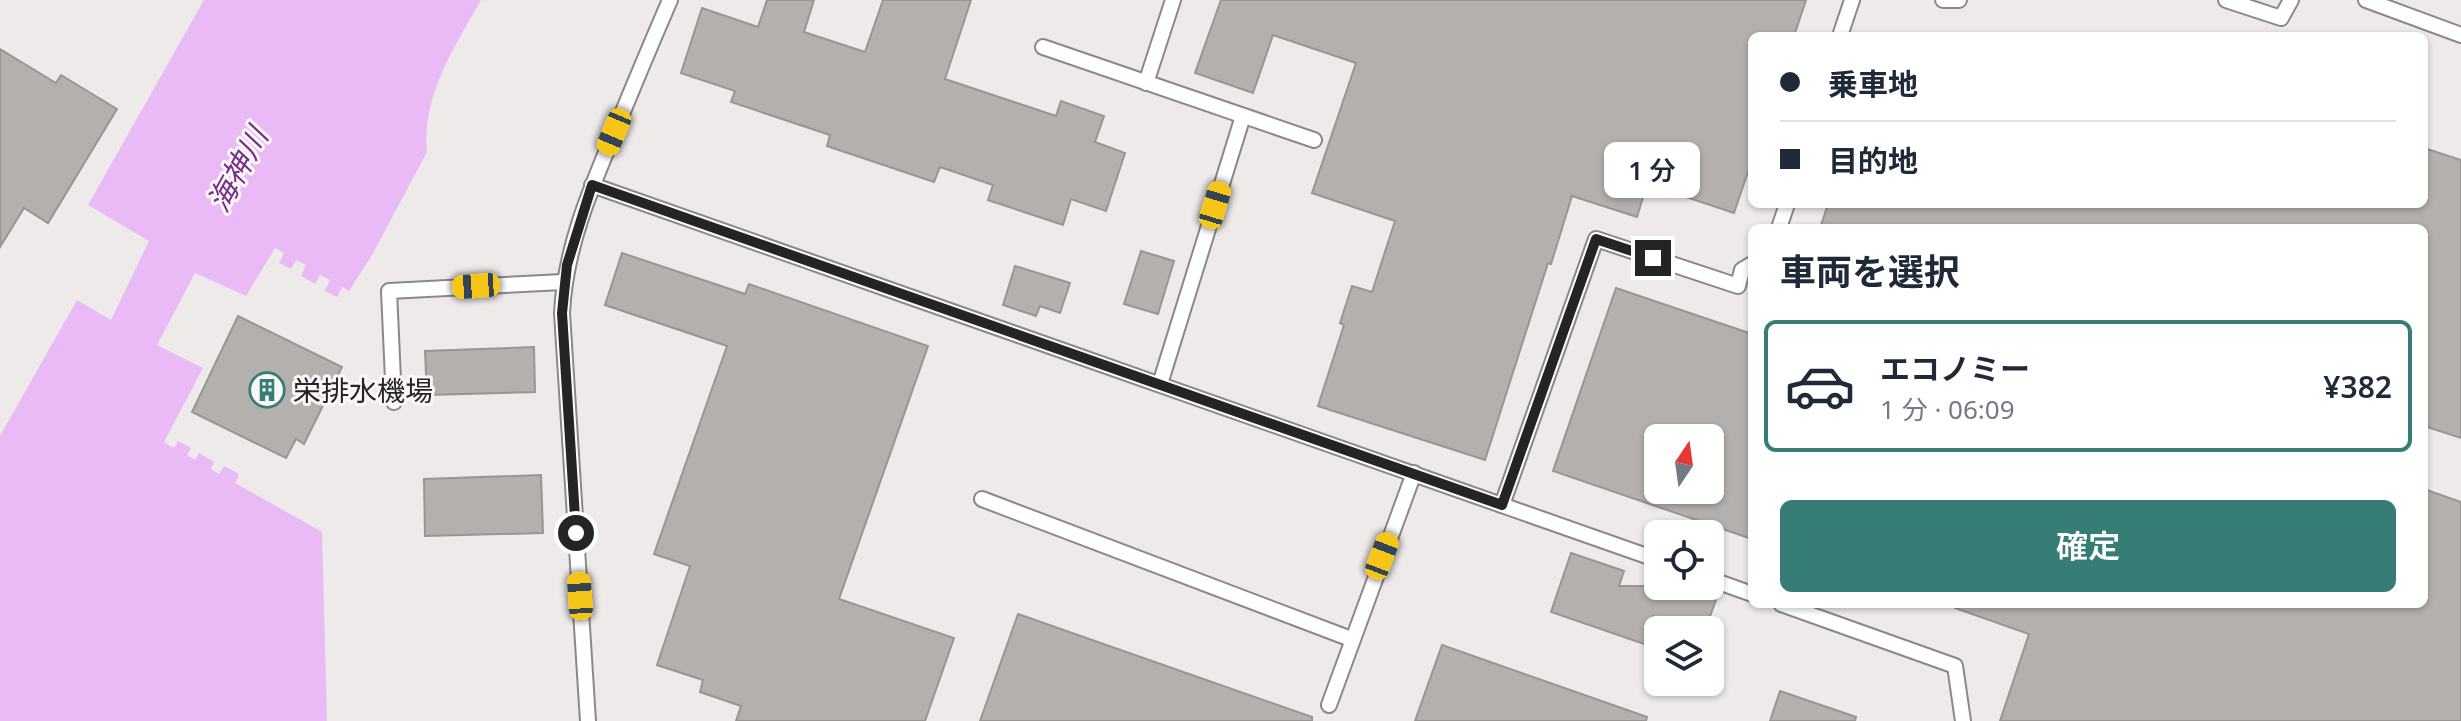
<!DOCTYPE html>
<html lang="ja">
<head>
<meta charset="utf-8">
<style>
  :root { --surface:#fff; --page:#f2f2f3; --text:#1f2937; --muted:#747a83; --line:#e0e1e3; --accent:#367d75 }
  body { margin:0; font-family:"Noto Sans","Noto Sans JP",sans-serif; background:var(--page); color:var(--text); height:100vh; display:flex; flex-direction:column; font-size:30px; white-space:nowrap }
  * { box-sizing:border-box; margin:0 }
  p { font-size:26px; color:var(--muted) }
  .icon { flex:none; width:44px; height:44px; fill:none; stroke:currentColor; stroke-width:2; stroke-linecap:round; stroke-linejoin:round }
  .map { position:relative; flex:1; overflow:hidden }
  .details { position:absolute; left:1748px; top:224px; width:680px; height:384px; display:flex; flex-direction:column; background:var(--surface); border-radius:12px; box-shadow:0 2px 6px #0004 }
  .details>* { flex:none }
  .banner { position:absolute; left:1748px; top:32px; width:680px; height:176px; border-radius:12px; box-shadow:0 2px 6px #0004; display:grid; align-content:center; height:176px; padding:0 32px; background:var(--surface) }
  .needle { width:52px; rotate:13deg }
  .buttons { position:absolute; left:1644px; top:424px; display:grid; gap:16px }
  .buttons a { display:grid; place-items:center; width:80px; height:80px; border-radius:12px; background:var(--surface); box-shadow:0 2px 6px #0004; font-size:40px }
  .end { position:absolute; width:36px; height:36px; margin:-18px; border:10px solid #252323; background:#fff; box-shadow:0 0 0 4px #fff }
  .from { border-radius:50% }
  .bubble { position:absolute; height:56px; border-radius:12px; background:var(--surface); box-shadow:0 2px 6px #0004; font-size:26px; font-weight:600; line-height:56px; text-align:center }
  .car { position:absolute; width:24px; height:48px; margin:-24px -12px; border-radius:10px; box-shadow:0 0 6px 2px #0007; background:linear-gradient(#f5c518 24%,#345 0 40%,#f5c518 0 76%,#345 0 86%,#f5c518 0) }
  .banner b { display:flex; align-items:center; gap:28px; height:76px; font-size:30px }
  .banner b+b { border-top:2px solid var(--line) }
  .banner i { width:20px; height:20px; background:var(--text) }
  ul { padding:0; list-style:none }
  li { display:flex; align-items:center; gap:24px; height:132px; margin:0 16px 12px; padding:0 16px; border:4px solid transparent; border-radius:12px }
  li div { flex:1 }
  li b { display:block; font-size:30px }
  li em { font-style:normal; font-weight:600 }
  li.on { border-color:var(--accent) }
  li>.icon { width:72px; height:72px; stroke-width:1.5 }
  h2 { padding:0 32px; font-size:36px; line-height:96px }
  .action { display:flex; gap:16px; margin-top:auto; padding:16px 32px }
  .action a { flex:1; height:92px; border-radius:12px; background:var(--accent); color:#fff; font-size:32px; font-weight:600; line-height:92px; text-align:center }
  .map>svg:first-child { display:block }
</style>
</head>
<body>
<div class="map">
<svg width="2461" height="721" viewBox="0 0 2461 721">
  <rect width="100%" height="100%" fill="#efeaea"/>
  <path fill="#e9baf6" d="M204,0h277c-26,46 -60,97 -54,152l-55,103 -23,36 -7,-4 -5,10 -12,-6 5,-11 -10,-5 -5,9 -14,-8 5,-11 -10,-5 -5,9 -12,-6 5,-10 -9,-5 -29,48 -51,-23 -38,72 46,23 -39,74 10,6 4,-7 13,7 -4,7 8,5 4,-7 15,9 -3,7 8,5 5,-8 15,8 -4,9 87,49 5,189h-327v-285l77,-136 34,20 38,-79 -61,-36z"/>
  <g fill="#b4b0ae" stroke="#999593" stroke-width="2" fill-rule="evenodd">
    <path d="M767,0h47l-10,32 61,20 18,-52h88l-26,79 111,37 5,-15 43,15 -9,26 30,11 -19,58 -35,-12 -8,26 -75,-25 5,-15 -53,-18 -6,15 -107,-36 3,-11 -99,-33 4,-11 -54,-18 21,-65 56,19z"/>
    <path d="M1221,0h585l-12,36h-42v124l-18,53 -87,-29 -10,33 -65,-21 -21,68 -3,-1 -63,197 -167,-54 26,-81 -4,-2 12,-37 20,6 23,-71 -83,-28 44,-130 -83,-28 -20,58 -58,-20z"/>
    <path d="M0,49l56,34 5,-8 56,34 -69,114 -24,-15 -24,39z"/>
    <path d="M2424,148l37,12v278l-37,-12v-198h-604l8,-24h596z"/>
    <path d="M1141,251l33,10 -16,53 -34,-10z"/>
    <path d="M622,253l123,41 4,-10 179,62 -89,253 115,39 -29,83h-189l5,-15 -41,-14 3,-12 -46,-15 33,-99 -36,-12 73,-208 -122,-41z"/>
    <path d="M1015,266l55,17 -10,30 -20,-7 -4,10 -33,-11z"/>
    <path d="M1616,288l136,46v205l-199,-68zM1658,438h52v52h-52z"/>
    <path d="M238,316l104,51 -38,77 -8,-5 -10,19 -94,-46z"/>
    <path d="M534,347l1,45 -108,3 -2,-44z"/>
    <path d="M541,475l2,58 -118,3 -1,-57z"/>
    <path d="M2424,489l37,13v219h-461l29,-87 -74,-26 1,-4h468z"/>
    <path d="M1571,553l53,18 -5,15h54l43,14 -11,30h-10l-42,-14 -9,28 -93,-32z"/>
    <path d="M1018,614l294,103v4h-332z"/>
    <path d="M1442,645l205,72 -1,4h-231z"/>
    <path d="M1780,691l76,26 -1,4h-85z"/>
  </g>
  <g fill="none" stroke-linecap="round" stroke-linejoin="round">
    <defs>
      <g id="lane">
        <path d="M1943,0h16"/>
        <path d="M2226,0l55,18 10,-18"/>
        <path d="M2366,0l95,35"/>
        <path d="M1840,36l12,-36"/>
        <path d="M1043,47l271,93"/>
        <path d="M1146,83l27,-83"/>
        <path d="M592,185l1066,375"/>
        <path d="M1779,228l8,-24"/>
        <path d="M1160,384l83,-268"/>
        <path d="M394,402l-5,-111 174,-9"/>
        <path d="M982,499l369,140"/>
        <path d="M1502,505l94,-266 142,47 4,-16 10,-6"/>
        <path d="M1710,579l42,15"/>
        <path d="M1781,604l174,62 8,55"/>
        <path d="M1329,705l85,-232"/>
        <path d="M588,721l-26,-408c3,-64 28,-123 53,-182 18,-44 36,-87 55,-131"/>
      </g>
    </defs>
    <use href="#lane" stroke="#8c8887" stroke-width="18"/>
    <use href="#lane" stroke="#fff" stroke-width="14"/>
  </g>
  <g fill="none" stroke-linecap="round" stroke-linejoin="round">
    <path stroke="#252323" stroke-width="10" d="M576,533l-14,-220 5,-48 25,-80 910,320 94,-266 57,19"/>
  </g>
  <defs>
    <symbol id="building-ring" viewBox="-11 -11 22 22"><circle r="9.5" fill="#fcf7f7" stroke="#367d75" stroke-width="1.5"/><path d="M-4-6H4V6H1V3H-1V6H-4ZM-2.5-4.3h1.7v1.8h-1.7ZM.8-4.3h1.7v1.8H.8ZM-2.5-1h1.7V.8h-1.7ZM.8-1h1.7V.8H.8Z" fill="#367d75"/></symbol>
  </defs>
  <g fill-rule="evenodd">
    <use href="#building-ring" x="247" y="370" width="40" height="40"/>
  </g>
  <g text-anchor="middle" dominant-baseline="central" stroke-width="6" stroke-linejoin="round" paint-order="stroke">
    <g font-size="28" fill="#252323" stroke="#fcf7f7" text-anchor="start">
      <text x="293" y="390">栄排水機場</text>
    </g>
    <g font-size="30" font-style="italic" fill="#753087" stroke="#fcf7f7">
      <text transform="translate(237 169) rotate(-61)">海神川</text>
    </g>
  </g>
</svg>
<div class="buttons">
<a><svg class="needle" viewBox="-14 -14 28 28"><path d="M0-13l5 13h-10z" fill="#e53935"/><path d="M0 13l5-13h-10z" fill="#747a83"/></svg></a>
<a><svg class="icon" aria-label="locate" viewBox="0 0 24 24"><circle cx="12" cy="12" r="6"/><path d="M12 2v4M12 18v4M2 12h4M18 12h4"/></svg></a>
<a><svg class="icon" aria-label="layers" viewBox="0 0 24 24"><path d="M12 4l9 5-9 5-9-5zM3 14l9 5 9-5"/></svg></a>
</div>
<i class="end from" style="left:576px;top:533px"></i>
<i class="end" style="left:1653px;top:258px"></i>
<div class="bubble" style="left:1604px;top:142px;width:96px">1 分</div>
<i class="car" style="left:614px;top:132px;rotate:203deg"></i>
<i class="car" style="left:1215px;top:205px;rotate:17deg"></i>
<i class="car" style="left:476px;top:286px;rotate:266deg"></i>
<i class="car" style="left:1382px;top:556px;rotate:21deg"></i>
<i class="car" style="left:580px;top:596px;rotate:356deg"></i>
<div class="banner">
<b><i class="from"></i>乗車地</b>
<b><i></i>目的地</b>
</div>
<section class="details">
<h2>車両を選択</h2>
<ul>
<li class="on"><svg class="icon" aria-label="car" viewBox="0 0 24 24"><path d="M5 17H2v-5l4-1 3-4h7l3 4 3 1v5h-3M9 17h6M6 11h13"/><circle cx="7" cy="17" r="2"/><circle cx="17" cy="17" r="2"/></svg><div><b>エコノミー</b><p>1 分 · 06:09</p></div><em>¥382</em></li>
</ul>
<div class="action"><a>確定</a></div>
</section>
</div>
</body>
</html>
